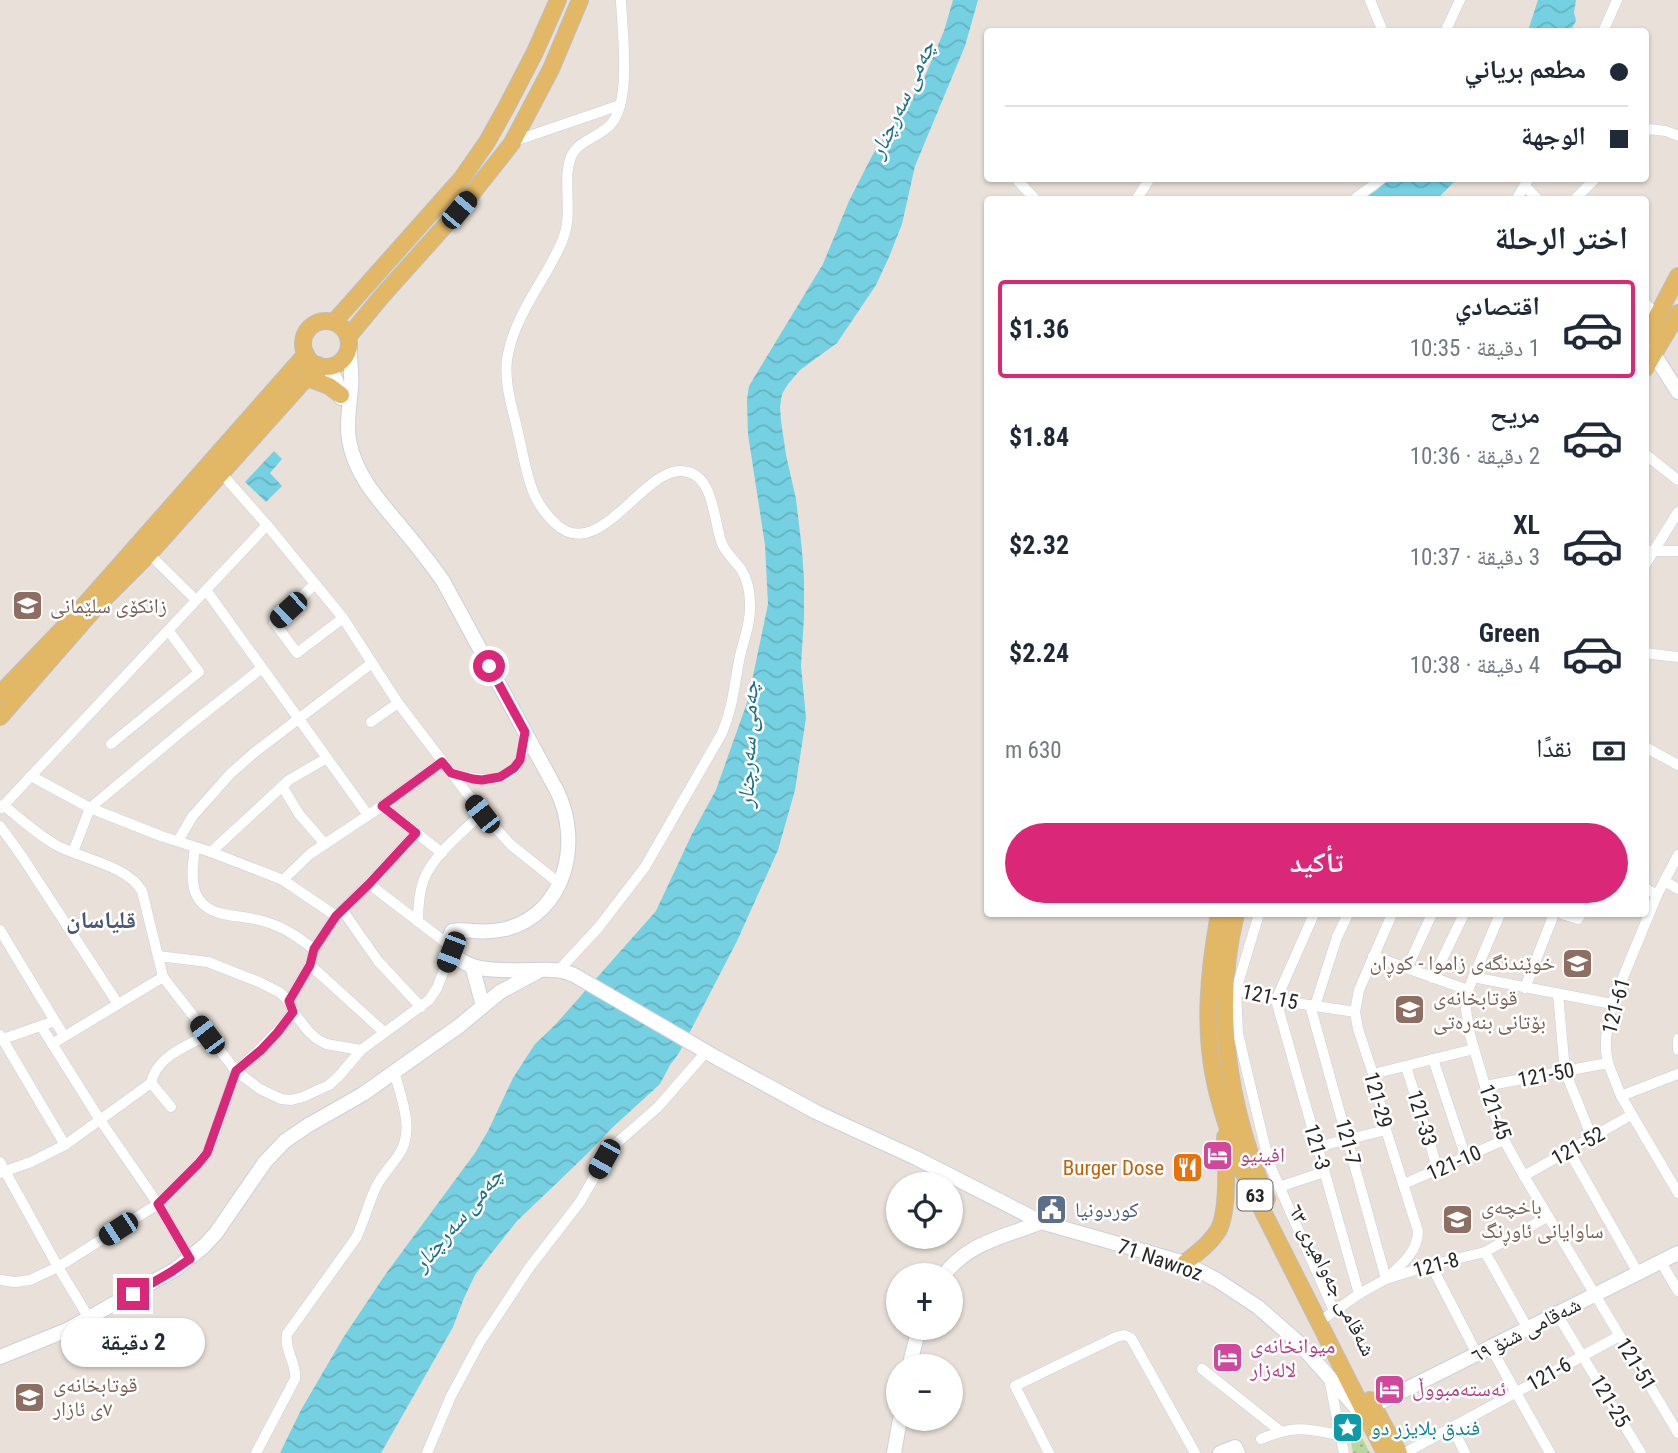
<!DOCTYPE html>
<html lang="ar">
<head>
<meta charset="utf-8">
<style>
  :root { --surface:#fff; --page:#f2f2f3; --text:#1f2937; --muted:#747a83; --line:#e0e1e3; --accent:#db2777 }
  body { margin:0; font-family:"Roboto Condensed","Noto Naskh Arabic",sans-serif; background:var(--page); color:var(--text); direction:rtl; height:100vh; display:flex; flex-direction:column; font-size:26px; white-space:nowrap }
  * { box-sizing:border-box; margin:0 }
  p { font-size:23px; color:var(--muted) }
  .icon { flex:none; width:38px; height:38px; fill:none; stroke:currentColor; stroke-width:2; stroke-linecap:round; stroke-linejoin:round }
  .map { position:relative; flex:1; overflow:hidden; direction:ltr }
  .details { position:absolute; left:984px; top:196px; width:665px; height:721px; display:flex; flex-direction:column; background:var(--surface); border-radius:7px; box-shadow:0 2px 5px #0004; direction:rtl }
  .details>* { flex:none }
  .banner { position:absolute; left:984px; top:28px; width:665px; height:154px; border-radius:7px; box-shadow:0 2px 5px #0004; direction:rtl; display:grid; align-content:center; height:154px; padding:0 21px; background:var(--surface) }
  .fabs { position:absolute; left:886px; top:1172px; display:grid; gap:14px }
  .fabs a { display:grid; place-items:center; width:77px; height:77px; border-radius:50%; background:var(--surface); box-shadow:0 2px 5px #0004; font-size:35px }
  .end { position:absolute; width:32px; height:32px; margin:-16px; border:9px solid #db2777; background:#fff; box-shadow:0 0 0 4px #fff }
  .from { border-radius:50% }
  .bubble { position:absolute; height:49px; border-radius:24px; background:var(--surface); box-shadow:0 2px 5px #0004; font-size:23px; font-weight:700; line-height:49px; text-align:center; direction:rtl }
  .car { position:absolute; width:21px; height:42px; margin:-21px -10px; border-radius:9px; box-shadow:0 0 5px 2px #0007; background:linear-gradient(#222 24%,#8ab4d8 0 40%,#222 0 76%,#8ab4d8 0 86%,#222 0) }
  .banner b { display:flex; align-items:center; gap:24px; height:66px; font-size:26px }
  .banner b+b { border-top:2px solid var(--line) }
  .banner i { width:18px; height:18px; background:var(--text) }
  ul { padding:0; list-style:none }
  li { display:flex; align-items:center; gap:21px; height:98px; margin:0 14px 10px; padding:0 7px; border:4px solid transparent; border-radius:7px }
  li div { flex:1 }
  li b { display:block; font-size:26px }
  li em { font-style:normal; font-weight:700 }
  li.selected { border-color:var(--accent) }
  li>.icon { width:63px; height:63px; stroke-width:1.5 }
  h2 { padding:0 21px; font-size:32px; line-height:84px }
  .pay { display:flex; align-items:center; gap:18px; height:77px; padding:0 21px; font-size:26px }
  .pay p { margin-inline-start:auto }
  .cta { display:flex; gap:14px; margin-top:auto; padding:14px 21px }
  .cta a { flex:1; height:80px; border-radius:42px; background:var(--accent); color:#fff; font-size:28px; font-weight:700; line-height:80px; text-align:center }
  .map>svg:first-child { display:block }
</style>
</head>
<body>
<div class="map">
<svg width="1678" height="1453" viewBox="0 0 1678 1453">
  <defs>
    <pattern id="garden-dots" width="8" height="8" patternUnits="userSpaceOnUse" patternTransform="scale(1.75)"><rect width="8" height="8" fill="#b7da9a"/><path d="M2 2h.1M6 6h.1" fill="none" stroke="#9dbb85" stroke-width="1.8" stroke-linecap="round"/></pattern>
    <pattern id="water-waves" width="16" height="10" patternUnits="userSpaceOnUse" patternTransform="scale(1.75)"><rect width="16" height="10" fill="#75d0e1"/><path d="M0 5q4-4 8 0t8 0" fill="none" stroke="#65b3c1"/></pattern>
  </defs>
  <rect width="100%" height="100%" fill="#e8e0d9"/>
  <path fill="url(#garden-dots)" d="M1351,1417l19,36h-17l-6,-34z"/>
  <g fill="url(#water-waves)">
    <path d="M953,0h25l-13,46 -50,120 -13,58 -13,33 -13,28 -39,58 -37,27 -12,14 -6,10 -2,13 1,14 5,34 10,44 6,51 2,30v37l-3,49 5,52 -11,72 -17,60 -41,91 -58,112 -9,12 -10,19 -47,43 -26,27 -70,67 -27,34 -15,20 -11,23 -11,29 -72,126h-101l21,-43 42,-72 42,-63 90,-122 13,-22 25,-53 22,-34 20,-19 101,-114 36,-77 24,-44 32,-90 20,-96 -3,-59 -17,-111 -1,-34 2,-14 74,-122 26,-63 24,-47 49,-71 22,-52z"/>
    <path d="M1538,0h38l-2,12 2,9 -6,10h-42z"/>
    <path d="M1389,179h68l-20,20 -72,1c3,-6 9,-7 14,-12 4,-4 6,-6 10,-9z"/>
    <path d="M274,451l8,8 -12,14 12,13 -16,16 -21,-20z"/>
  </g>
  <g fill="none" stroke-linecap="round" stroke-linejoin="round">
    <defs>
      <g id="street">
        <path d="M1370,0l13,32"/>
        <path d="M1445,32l15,-32"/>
        <path d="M1603,32l14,-32"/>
        <path d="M1645,132l3,-3 18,2 12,5"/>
        <path d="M512,142l108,-37"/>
        <path d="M1018,181l18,19"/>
        <path d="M1525,186l13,14"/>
        <path d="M1136,200l14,-22"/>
        <path d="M1353,200l30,-22"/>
        <path d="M1516,200l13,-22"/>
        <path d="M1574,200l22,-22"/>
        <path d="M1645,303l12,12"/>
        <path d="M1645,454l33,26"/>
        <path d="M222,474l45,51 76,93 55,85 84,110 29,32 49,39"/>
        <path d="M1647,551h31"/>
        <path d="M149,554l47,46"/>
        <path d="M1645,565l33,-53"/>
        <path d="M315,584l-41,38 23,31 46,-35"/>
        <path d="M206,590l162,225"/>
        <path d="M1645,653l33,4"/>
        <path d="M371,722l27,-19"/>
        <path d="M111,744l88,-72 -31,-42"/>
        <path d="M1645,747l33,18"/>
        <path d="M451,773c25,7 59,15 70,-16 3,-8 3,-16 4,-23"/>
        <path d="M31,776l59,32 71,28 50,16 72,28 53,36"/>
        <path d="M282,786l17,28 26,30"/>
        <path d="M3,805c18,14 34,29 53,40 25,14 71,20 86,46l21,86 73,94c21,-18 40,-36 57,-59"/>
        <path d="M382,806l60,47"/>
        <path d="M1,808l266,-283"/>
        <path d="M0,826l23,32 95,146"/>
        <path d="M178,841l14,-24 38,-43 25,-22 117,-89"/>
        <path d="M195,848c-4,27 -8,58 28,66 14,3 29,3 43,8 18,5 33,16 48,27"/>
        <path d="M73,852l17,-44 97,-81 75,-59"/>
        <path d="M211,852l78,-72 38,-22"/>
        <path d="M1678,855l-21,40 -45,109 -6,33v13l2,13 13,33 57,97"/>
        <path d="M283,880l27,-26 72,-48 60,-44"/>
        <path d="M1664,881l14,8"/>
        <path d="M369,884l80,61"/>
        <path d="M1645,888l12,7"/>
        <path d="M343,911l35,50 43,46"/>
        <path d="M1259,914l-23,76 2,44 31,129 65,148"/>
        <path d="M1314,914l-38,86 83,294"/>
        <path d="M1500,914l-32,76 -2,20 4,25 15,51 19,54 20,36 154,257"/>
        <path d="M1562,914l16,5 3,-5"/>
        <path d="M418,922c0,-15 1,-30 6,-43 11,-26 38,-46 58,-66"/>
        <path d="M0,930l64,106"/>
        <path d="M158,956l50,6 51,20 20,10 10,9 4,11 16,20 8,7 9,5 35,6"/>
        <path d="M1373,956l95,34"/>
        <path d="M310,965l74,67"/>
        <path d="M1407,968l25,-54"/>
        <path d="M559,970l39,-42 47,-61 77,-134c12,-28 12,-49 18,-77 4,-17 11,-34 10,-52 0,-11 -3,-25 -9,-35 -7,-9 -14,-15 -19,-25 -9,-23 -7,-72 -41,-73 -38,-2 -83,93 -125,53 -9,-8 -17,-19 -22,-30 -8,-19 -11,-41 -16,-61 -5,-24 -14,-48 -11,-73 2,-15 8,-31 15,-45 13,-27 32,-51 42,-79 9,-25 -2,-56 7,-79 6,-16 29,-20 40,-33 21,-24 11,-92 10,-124"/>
        <path d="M1473,977l139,27"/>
        <path d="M1433,978l31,-64"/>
        <path d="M1525,988l29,-74"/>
        <path d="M1231,989l45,11 79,12"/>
        <path d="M1558,994l7,77 27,67"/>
        <path d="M289,1001l21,-36 4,-16 22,-33 33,-32 47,-51"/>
        <path d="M1310,1005l76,274c15,-14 32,-27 32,-48l-32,-101 -13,-56 -15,-45 -3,-17 4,-22 33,-76"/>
        <path d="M1315,1006l22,-69 11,-23"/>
        <path d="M41,1026l59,94 58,84 32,55"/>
        <path d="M0,1035l65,110"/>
        <path d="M1678,1039v11"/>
        <path d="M0,1040l55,-19"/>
        <path d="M52,1044l111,-67"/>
        <path d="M1433,1059l33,99"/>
        <path d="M1406,1066l32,104"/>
        <path d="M1373,1074l101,-25"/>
        <path d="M151,1083l20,24"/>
        <path d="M1485,1086l123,-23"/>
        <path d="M1621,1096l57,-22"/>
        <path d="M1316,1147l70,-17"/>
        <path d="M1569,1151l69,122"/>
        <path d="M0,1162l58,105 31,51"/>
        <path d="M0,1173l31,-11 34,-17 86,-62c5,-26 35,-37 56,-48"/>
        <path d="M1524,1176l107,-61"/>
        <path d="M1404,1184l100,-44"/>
        <path d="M1279,1187l45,-15"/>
        <path d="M1485,1252l43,77"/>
        <path d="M1661,1262l17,29"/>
        <path d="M1431,1265l46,89"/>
        <path d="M0,1280l15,2 15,-2 28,-13 100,-63 40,-40 9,-11 8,-20 21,-62 24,18 21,10 10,1 12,-3 26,-12 10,-9 22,-26 68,-50 8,-12 14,-36"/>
        <path d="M1557,1314l84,139"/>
        <path d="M1326,1317l33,-23 27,-15 45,-14 54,-13 62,-35"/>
        <path d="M1491,1348l59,105"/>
        <path d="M1202,1369l78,62"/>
        <path d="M1329,1378l15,75"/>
        <path d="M1452,1427l13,26"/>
        <path d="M1261,1439c33,-14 44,-11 78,-4"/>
        <path d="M256,1453l39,-74c2,-16 -11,-28 -8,-45l69,-96c8,-16 12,-34 20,-51 6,-12 15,-21 22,-31 18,-25 3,-58 -4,-85"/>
        <path d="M427,1453l24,-57 29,-54 49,-74 51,-66 31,-54 47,-41 48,-55"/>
        <path d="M1049,1453l-34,-67 101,-49 8,-2 7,3 64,115"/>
        <path d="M1405,1453l214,-117"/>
      </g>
      <g id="secondary">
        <path d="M349,344c1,14 3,29 2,43 -1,18 -5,35 -2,53 6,34 27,57 48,82 16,19 32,39 46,59l114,210c25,51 9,122 -51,138 -10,2 -21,3 -32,2 -8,0 -14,-2 -22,0l-4,9c6,41 76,28 104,30 8,0 15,2 22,5l143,83 99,54 100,46 125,64 144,41 32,17 41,27 41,36 61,69"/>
        <path d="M1645,349l12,10 21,33"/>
        <path d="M328,366l8,14 5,18"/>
        <path d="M472,966l11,40"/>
        <path d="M943,1276c27,-35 60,-38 98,-54"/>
        <path d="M0,1357l67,-27 109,-61 28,-23 12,-13 49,-71 20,-21 22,-15 56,-32 96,-68 41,-34 37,-20"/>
        <path d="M909,1367l10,-39"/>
        <path d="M1373,1406l305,-153"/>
        <path d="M894,1453l6,-34"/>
        <path d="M1220,1453l15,-6 3,6"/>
      </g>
      <g id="primary">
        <circle cx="326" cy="344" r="23"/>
        <path d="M334,322l128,-144 25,-36 19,-34 29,-56 23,-52"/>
        <path d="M348,337l34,-41 77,-86 53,-67 39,-74 29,-69"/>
        <path d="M1645,339l33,-63"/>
        <path d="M1645,369l33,-56"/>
        <path d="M308,378l21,8 12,9"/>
        <path d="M0,694l73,-76 233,-264"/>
        <path d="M0,717l96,-110 53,-53 169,-189"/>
        <path d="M1219,914c-10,55 -16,112 -4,168 6,28 16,56 25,84l145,287"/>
        <path d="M1236,914c-24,95 -7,195 31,285"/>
        <path d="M1185,1263c12,-10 26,-20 34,-34 10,-21 7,-69 6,-92"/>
        <path d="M1370,1400l29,53"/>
      </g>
    </defs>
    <use href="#street" stroke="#ccd0db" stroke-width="11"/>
    <use href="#secondary" stroke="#ccd0db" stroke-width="16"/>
    <use href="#primary" stroke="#bebebe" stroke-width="18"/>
    <use href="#street" stroke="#fff" stroke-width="10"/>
    <use href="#secondary" stroke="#fff" stroke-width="14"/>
    <use href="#primary" stroke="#e2b765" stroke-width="16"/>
  </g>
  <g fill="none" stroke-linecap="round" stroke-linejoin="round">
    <path stroke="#db2777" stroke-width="9" d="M133,1294l38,-22 19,-13 -32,-55 40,-40 9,-11 29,-82 25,-21 16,-17 16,-21 -4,-11 21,-36 4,-16 22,-33 33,-32 47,-51 -34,-27 60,-44 9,11 22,6 9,1 18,-3 14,-9 6,-8 5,-28 -36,-66"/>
  </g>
  <defs>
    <symbol id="university-square" viewBox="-11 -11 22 22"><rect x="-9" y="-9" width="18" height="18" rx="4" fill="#8d6e63" stroke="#fff"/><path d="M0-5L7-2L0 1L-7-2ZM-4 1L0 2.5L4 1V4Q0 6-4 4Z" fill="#fff"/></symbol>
    <symbol id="school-square" viewBox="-11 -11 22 22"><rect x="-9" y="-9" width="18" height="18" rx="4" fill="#8d6e63" stroke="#fff"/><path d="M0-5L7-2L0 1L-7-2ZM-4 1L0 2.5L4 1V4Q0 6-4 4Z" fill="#fff"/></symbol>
    <symbol id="hotel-square" viewBox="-11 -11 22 22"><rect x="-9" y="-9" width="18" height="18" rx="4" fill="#d1479c" stroke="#fff"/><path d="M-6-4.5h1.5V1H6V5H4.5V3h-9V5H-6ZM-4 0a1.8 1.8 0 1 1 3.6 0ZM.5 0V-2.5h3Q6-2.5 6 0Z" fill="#fff"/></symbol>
    <symbol id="restaurant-square" viewBox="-11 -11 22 22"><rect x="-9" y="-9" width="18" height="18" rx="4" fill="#e8710a" stroke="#fff"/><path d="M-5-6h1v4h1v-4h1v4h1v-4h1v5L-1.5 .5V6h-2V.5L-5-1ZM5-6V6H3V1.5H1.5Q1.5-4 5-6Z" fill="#fff"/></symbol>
    <symbol id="civic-square" viewBox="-11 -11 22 22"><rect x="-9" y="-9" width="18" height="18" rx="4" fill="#5c6f8a" stroke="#fff"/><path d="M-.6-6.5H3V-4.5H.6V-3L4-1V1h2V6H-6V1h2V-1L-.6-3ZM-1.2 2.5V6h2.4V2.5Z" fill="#fff"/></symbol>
    <symbol id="sight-square" viewBox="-11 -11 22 22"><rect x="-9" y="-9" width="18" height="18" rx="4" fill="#0f9aa8" stroke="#fff"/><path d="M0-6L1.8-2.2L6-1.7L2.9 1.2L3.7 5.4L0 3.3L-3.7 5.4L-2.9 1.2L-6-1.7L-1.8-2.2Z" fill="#fff"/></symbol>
  </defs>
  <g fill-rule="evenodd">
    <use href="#university-square" x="10" y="588" width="35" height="35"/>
    <use href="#school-square" x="1560" y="946" width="35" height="35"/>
    <use href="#school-square" x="1392" y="992" width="35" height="35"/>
    <use href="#hotel-square" x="1200" y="1138" width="35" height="35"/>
    <use href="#restaurant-square" x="1170" y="1150" width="35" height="35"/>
    <use href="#civic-square" x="1034" y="1192" width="35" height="35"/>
    <use href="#school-square" x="1440" y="1202" width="35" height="35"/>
    <use href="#hotel-square" x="1210" y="1340" width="35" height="35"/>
    <use href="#hotel-square" x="1372" y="1372" width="35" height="35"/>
    <use href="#school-square" x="12" y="1380" width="35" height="35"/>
    <use href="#sight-square" x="1330" y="1410" width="35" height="35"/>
  </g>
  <g text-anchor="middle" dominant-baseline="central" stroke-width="5" stroke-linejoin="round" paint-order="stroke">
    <rect fill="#fff" stroke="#686868" stroke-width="2" x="1237.5" y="1179.5" width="35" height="31" rx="5"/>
    <g font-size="19" font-weight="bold" fill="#272727">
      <text x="1255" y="1195">63</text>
    </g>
    <g font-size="21" fill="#785e54" stroke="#fff" text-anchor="start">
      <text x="50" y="606">زانکۆی سلێمانی</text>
      <text x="1555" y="963" text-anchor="end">خوێندنگەی زاموا - کوڕان</text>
      <text x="1433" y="998">قوتابخانەی<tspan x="1433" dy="24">بۆتانی بنەرەتی</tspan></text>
      <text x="1481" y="1207">باخچەی<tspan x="1481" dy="24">ساوایانی ئاوڕنگ</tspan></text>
      <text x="53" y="1385">قوتابخانەی<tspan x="53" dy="24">٧ی ئازار</tspan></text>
    </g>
    <g font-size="21" fill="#272727" stroke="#fff">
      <text transform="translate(1270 997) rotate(12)">121-15</text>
      <text transform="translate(1616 1006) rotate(-75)">121-61</text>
      <text transform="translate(1546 1075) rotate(-11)">121-50</text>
      <text transform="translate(1378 1100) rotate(75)">121-29</text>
      <text transform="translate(1495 1112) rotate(70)">121-45</text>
      <text transform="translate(1422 1118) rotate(73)">121-33</text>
      <text transform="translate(1348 1142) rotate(75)">121-7</text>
      <text transform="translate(1578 1146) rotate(-29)">121-52</text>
      <text transform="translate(1317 1147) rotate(74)">121-3</text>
      <text transform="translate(1454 1163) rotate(-24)">121-10</text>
      <text transform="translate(1160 1260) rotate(19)">71 Nawroz</text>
      <text transform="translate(1436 1265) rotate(-15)">121-8</text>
      <text transform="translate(1332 1280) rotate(63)">شەقامی جەواهیری ٦٣</text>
      <text transform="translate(1526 1330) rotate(-27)">شەقامی شنۆ ٦٩</text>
      <text transform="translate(1636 1364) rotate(59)">121-51</text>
      <text transform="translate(1549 1374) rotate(-29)">121-6</text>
      <text transform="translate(1610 1401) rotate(59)">121-25</text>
    </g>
    <g font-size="21" fill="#b23c85" stroke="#fff" text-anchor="start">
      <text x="1240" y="1155">افينيو</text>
      <text x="1250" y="1346">میوانخانەی<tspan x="1250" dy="24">لالەزار</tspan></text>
      <text x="1412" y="1389">ئەستەمبووڵ</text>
    </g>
    <g font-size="21" fill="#c56008" stroke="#fff" text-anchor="end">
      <text x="1164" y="1168">Burger Dose</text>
    </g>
    <g font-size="21" fill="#4e5e75" stroke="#fff" text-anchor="start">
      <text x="1075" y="1210">كوردونيا</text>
    </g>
    <g font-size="21" fill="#0d838f" stroke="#fff" text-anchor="start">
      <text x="1371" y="1428">فندق بلايزر دو</text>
    </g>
    <g font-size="23" font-style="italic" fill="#196e88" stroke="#fff">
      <text transform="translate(902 99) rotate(-65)">چەمی سەرچنار</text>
      <text transform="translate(748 744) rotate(-88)">چەمی سەرچنار</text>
      <text transform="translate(458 1219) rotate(-50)">چەمی سەرچنار</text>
    </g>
    <g font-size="24" font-weight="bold" fill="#4c5772" stroke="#fff">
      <text x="101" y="920">قلياسان</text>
    </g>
  </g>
</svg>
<div class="fabs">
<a><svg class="icon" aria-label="locate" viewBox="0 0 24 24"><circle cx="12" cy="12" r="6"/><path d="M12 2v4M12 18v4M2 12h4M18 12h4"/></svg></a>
<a>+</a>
<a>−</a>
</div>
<i class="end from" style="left:489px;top:666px"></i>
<i class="end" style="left:133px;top:1294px"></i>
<div class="bubble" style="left:61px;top:1318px;width:144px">2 دقيقة</div>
<i class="car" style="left:459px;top:210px;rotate:40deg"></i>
<i class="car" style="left:288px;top:610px;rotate:227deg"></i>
<i class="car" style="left:482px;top:814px;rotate:322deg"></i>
<i class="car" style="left:451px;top:952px;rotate:201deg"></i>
<i class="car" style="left:207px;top:1035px;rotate:323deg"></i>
<i class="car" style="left:604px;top:1159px;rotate:209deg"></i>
<i class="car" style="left:118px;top:1229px;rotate:237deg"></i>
<div class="banner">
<b><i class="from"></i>مطعم برياني</b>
<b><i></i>الوجهة</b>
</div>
<section class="details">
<h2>اختر الرحلة</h2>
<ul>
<li class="selected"><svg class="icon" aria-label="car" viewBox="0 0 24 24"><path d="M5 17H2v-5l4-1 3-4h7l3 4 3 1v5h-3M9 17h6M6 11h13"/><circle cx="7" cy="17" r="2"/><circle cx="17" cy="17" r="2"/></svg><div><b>اقتصادي</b><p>1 دقيقة · 10:35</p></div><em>$1.36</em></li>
<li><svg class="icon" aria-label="car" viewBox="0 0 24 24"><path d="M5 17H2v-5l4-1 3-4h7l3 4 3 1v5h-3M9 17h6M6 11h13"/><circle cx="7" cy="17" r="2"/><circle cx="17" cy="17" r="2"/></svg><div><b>مريح</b><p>2 دقيقة · 10:36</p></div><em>$1.84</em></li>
<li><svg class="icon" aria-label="car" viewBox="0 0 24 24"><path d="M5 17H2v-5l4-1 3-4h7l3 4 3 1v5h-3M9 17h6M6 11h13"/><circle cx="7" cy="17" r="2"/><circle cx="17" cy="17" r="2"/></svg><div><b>XL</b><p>3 دقيقة · 10:37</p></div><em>$2.32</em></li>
<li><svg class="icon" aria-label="car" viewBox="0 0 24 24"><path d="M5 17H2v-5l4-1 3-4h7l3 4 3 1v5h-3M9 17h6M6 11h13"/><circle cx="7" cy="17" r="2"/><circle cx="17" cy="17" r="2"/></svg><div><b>Green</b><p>4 دقيقة · 10:38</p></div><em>$2.24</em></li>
</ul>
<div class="pay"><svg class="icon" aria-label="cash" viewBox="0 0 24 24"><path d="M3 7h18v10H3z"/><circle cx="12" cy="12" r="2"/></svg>نقدًا<p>630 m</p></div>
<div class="cta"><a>تأكيد</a></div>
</section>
</div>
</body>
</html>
